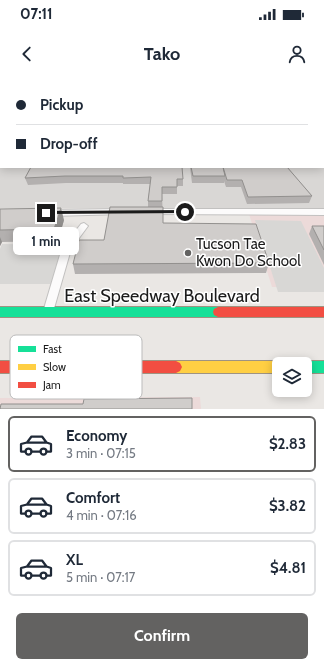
<!DOCTYPE html>
<html lang="en">
<head>
<meta charset="utf-8">
<style>
  :root { --surface:#fff; --page:#f6f6f7; --text:#1f2937; --muted:#747a83; --line:#e0e1e3; --accent:#636261 }
  body { margin:0; font-family:Cabin,sans-serif; background:var(--page); color:var(--text); height:100vh; display:flex; flex-direction:column; font-size:15px; white-space:nowrap }
  * { box-sizing:border-box; margin:0 }
  p { font-size:13px; color:var(--muted) }
  .icon { flex:none; width:22px; height:22px; fill:none; stroke:currentColor; stroke-width:2; stroke-linecap:round; stroke-linejoin:round }
  .map { position:relative; height:329px; overflow:hidden }
  .panel { display:flex; flex-direction:column; background:var(--surface); flex:1 }
  .panel>* { flex:none }
  .hud { position:absolute; left:0px; top:0px; width:324px; height:88px; box-shadow:0 2px 10px #0003; display:grid; align-content:center; height:88px; padding:0 16px; background:var(--surface) }
  .buttons { position:absolute; left:272px; top:277px; display:grid; gap:8px }
  .buttons a { display:grid; place-items:center; width:40px; height:40px; border-radius:6px; background:var(--surface); box-shadow:0 2px 10px #0003; font-size:20px }
  .end { position:absolute; width:18px; height:18px; margin:-9px; border:5px solid #1b1b1b; background:#fff; box-shadow:0 0 0 2px #fff }
  .from { border-radius:50% }
  .bubble { position:absolute; height:28px; border-radius:6px; background:var(--surface); box-shadow:0 2px 10px #0003; font-size:13px; font-weight:700; line-height:28px; text-align:center }
  .hud b { display:flex; align-items:center; gap:14px; height:38px; font-size:15px }
  .hud b+b { border-top:1px solid var(--line) }
  .hud i { width:10px; height:10px; background:var(--text) }
  ul { padding:7px 0 0; list-style:none }
  li { display:flex; align-items:center; gap:12px; height:56px; margin:0 8px 6px; padding:0 8px; border:2px solid var(--line); border-radius:6px }
  li div { flex:1 }
  li b { display:block; font-size:15px }
  li em { font-style:normal; font-weight:700 }
  li.selected { border-color:var(--accent) }
  li>.icon { width:36px; height:36px; stroke-width:1.5 }
  .primary-button { display:flex; gap:8px; margin-top:auto; padding:8px 16px }
  .primary-button a { flex:1; height:46px; border-radius:6px; background:var(--accent); color:#fff; font-size:16px; font-weight:700; line-height:46px; text-align:center }
  .status { display:flex; justify-content:space-between; align-items:center; height:28px; padding:0 20px; background:var(--surface); direction:ltr }
  .status svg { height:11px; fill:currentColor }
  header { display:flex; justify-content:space-between; align-items:center; height:52px; padding:0 16px; background:var(--surface); font-size:18px; font-weight:700 }
  .map>svg:first-child { display:block }
</style>
</head>
<body>
<div class="status"><b>07:11</b><svg viewBox="0 0 49 12"><path d="M0 12V9h3v3zM5 12V6h3v6zM10 12V3h3v9zM15 12V0h3v12zM26 1h20v11H26zM47 4h2v5h-2z"/></svg></div>
<header><svg class="icon" aria-label="back" viewBox="0 0 24 24"><path d="M15 5l-7 7 7 7"/></svg>Tako<svg class="icon" aria-label="person" viewBox="0 0 24 24"><circle cx="12" cy="8" r="4"/><path d="M4 21q1-7 8-7t8 7"/></svg></header>
<div class="map">
<svg width="324" height="329" viewBox="0 0 324 329">
  <rect width="100%" height="100%" fill="#eae7e4"/>
  <path fill="#d9d7d5" fill-rule="evenodd" d="M0,0h324v129l-324,-1zM1,1h322v86h-322z"/>
  <g fill="#ecdad9">
    <path d="M249,134h75v73h-52z"/>
    <path d="M200,317l1,12h-201v-11z"/>
  </g>
  <g fill="#d8d7d5">
    <path d="M255,140l46,1 23,47v24h-46z"/>
    <path d="M2,164l63,1 -14,39h-51v-35z"/>
  </g>
  <g fill="none" stroke-linecap="round" stroke-linejoin="round">
    <defs>
      <g id="lane">
        <rect x="323" y="25" width="1" height="2"/>
        <path d="M121,129l3,1 1,2 -1,2 -73,2 -4,-3 4,-3z"/>
        <path d="M151,129h173v6l-176,-1 -1,-2 1,-2z"/>
        <path d="M84,143l4,3 -17,23 -18,63 -1,3 -4,2 -4,-2 -1,-3 19,-64 19,-24z"/>
      </g>
      <g id="street">
        <path d="M1,12v6l-1,1v-6z"/>
        <path d="M323,17l1,1v6l-1,-1z"/>
        <rect x="0" y="64" width="1" height="6"/>
        <rect x="323" y="64" width="1" height="6"/>
      </g>
      <g id="fast">
        <path d="M0,227h218l4,2 1,3 -1,3 -4,2h-218z"/>
        <path d="M305,281h19v12h-19v-9h-5z"/>
      </g>
      <path id="slow" d="M176,281h103l5,3h-5v9h-103l-4,-2 -2,-4 2,-4z"/>
      <g id="jam">
        <path d="M218,227h106v10h-106l-4,-2 -1,-3 1,-3z"/>
        <path d="M0,281h176l4,2 2,4 -2,4 -4,2h-176z"/>
      </g>
    </defs>
    <use href="#lane" stroke="#c2c1c0" stroke-width="2"/>
    <use href="#street" stroke="#c2c1c0" stroke-width="2"/>
    <use href="#fast" stroke="#9f9381" stroke-width="2"/>
    <use href="#slow" stroke="#9f9381" stroke-width="2"/>
    <use href="#jam" stroke="#9f9381" stroke-width="2"/>
    <use href="#lane" fill="#fcfbfb" fill-rule="evenodd"/>
    <use href="#street" fill="#fcfbfb" fill-rule="evenodd"/>
    <use href="#fast" fill="#16e098" fill-rule="evenodd"/>
    <use href="#slow" fill="#ffcf43" fill-rule="evenodd"/>
    <use href="#jam" fill="#f24e42" fill-rule="evenodd"/>
  </g>
  <g fill="#b3b0af">
    <path d="M1,26v25h-1v-24z"/>
    <path d="M323,36l1,2v11h-1z"/>
    <path d="M31,87l152,12v7h-6v8h-15l1,29 106,40 -3,10 -191,1 -2,-10 75,-57v-6l2,-17h-27v-1h-57l-38,2 -3,-7z"/>
    <path d="M190,87h97l25,29 -3,7 -62,1 -6,-17h-15l-2,-6v2h-32z"/>
    <path d="M0,129l64,11 -6,21 -56,1 -2,4z"/>
    <path d="M312,146h12v39l-15,-31z"/>
  </g>
  <g fill="#92908e">
    <path d="M61,128l3,12 -6,21 -4,-12z"/>
    <path d="M0,157l2,5 -2,4z"/>
  </g>
  <g fill="#d0cdcb" stroke="#92908e">
    <path d="M0,0h324v10h-1v-9h-322v10l-1,-3z"/>
    <path d="M1,26v19h-1v-18z"/>
    <path d="M323,36l1,2v5h-1z"/>
    <path d="M31,87h151l1,12h-6v8h-15v14h-14l3,-24 -28,1v-2h-58l-40,2z"/>
    <path d="M191,87h32l2,9h-32z"/>
    <path d="M223,87h64l25,29 -64,1 -6,-17h-15z"/>
    <path d="M110,127h53v16l93,1 13,39 -196,1 6,-24h25z"/>
    <path d="M61,128l-7,21 -54,1v-21z"/>
    <path d="M312,146h12v24z"/>
    <path d="M192,318v11h-192l1,-5h82l1,-5z"/>
  </g>
  <path fill="#1b1b1b" d="M185,130l3,2 -1,1 -141,1 -3,-1 3,-2z"/>
  <circle fill="#636261" stroke="#fff" stroke-width="1.5" cx="188" cy="173" r="4"/>
  <g text-anchor="middle" dominant-baseline="central" stroke-width="3" stroke-linejoin="round" paint-order="stroke">
    <g font-size="15" fill="#1b1b1b" stroke="#fff" text-anchor="start">
      <text x="196" y="164">Tucson Tae<tspan x="196" dy="17">Kwon Do School</tspan></text>
    </g>
    <g font-size="18" fill="#1b1b1b" stroke="#fff">
      <text x="162" y="216">East Speedway Boulevard</text>
    </g>
  </g>
  <rect x="10" y="255" width="132" height="64" rx="6" fill="#fff" stroke="#bbb" stroke-width="1"/>
  <rect x="18" y="266" width="18" height="6" fill="#16e098"/>
  <rect x="18" y="284" width="18" height="6" fill="#ffcf43"/>
  <rect x="18" y="302" width="18" height="6" fill="#f24e42"/>
  <g font-size="11" fill="#1b1b1b">
    <text x="43" y="273">Fast</text>
    <text x="43" y="291">Slow</text>
    <text x="43" y="309">Jam</text>
  </g>
</svg>
<div class="buttons">
<a><svg class="icon" aria-label="layers" viewBox="0 0 24 24"><path d="M12 4l9 5-9 5-9-5zM3 14l9 5 9-5"/></svg></a>
</div>
<i class="end from" style="left:185px;top:132px"></i>
<i class="end" style="left:46px;top:133px"></i>
<div class="bubble" style="left:13px;top:147px;width:66px">1 min</div>
<div class="hud">
<b><i class="from"></i>Pickup</b>
<b><i></i>Drop-off</b>
</div>
</div>
<section class="panel">
<ul>
<li class="selected"><svg class="icon" aria-label="car" viewBox="0 0 24 24"><path d="M5 17H2v-5l4-1 3-4h7l3 4 3 1v5h-3M9 17h6M6 11h13"/><circle cx="7" cy="17" r="2"/><circle cx="17" cy="17" r="2"/></svg><div><b>Economy</b><p>3 min · 07:15</p></div><em>$2.83</em></li>
<li><svg class="icon" aria-label="car" viewBox="0 0 24 24"><path d="M5 17H2v-5l4-1 3-4h7l3 4 3 1v5h-3M9 17h6M6 11h13"/><circle cx="7" cy="17" r="2"/><circle cx="17" cy="17" r="2"/></svg><div><b>Comfort</b><p>4 min · 07:16</p></div><em>$3.82</em></li>
<li><svg class="icon" aria-label="car" viewBox="0 0 24 24"><path d="M5 17H2v-5l4-1 3-4h7l3 4 3 1v5h-3M9 17h6M6 11h13"/><circle cx="7" cy="17" r="2"/><circle cx="17" cy="17" r="2"/></svg><div><b>XL</b><p>5 min · 07:17</p></div><em>$4.81</em></li>
</ul>
<div class="primary-button"><a>Confirm</a></div>
</section>
</body>
</html>
